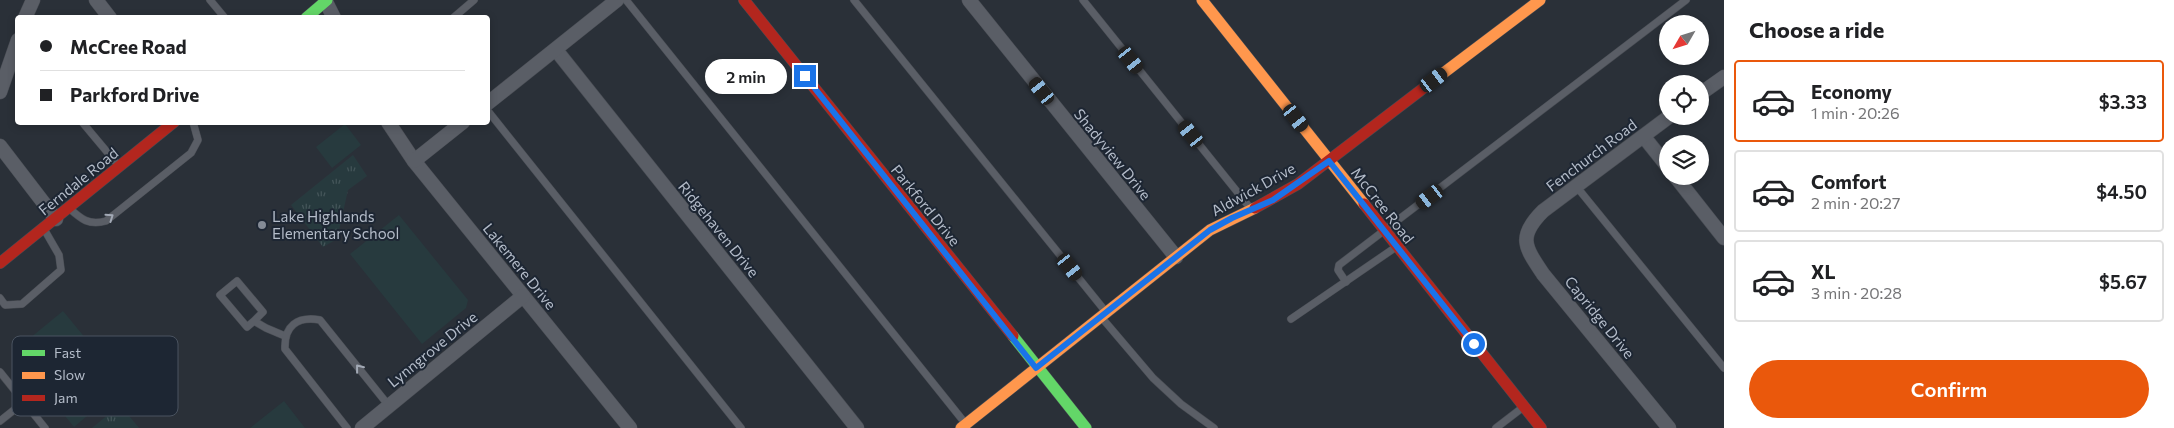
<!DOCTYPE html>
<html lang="en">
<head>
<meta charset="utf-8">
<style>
  :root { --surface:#fff; --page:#f6f6f6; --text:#202124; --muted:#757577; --line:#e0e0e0; --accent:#ea580c }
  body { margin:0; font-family:Commissioner,sans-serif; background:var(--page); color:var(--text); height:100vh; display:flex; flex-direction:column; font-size:19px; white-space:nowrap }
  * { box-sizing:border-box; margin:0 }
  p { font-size:16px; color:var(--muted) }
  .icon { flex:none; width:28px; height:28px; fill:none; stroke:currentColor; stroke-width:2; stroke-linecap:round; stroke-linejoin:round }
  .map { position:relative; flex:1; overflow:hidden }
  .drawer { display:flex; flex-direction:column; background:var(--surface); width:450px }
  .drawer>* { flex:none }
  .hud { position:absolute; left:15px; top:15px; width:475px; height:110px; border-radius:5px; box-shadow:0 2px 8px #0003; display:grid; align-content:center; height:110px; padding:0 25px; background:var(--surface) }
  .needle { width:32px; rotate:231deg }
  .controls { position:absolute; left:1659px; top:15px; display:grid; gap:10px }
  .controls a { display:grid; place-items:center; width:50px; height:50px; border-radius:50%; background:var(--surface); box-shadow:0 2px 8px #0003; font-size:25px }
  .end { position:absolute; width:22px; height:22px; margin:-11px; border:6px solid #1a73e8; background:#fff; box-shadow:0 0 0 2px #fff }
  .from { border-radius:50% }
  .bubble { position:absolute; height:35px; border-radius:18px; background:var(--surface); box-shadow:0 2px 8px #0003; font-size:16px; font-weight:600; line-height:35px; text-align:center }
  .car { position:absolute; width:15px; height:30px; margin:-15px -8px; border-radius:6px; box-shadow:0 0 4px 1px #0007; background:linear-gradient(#222 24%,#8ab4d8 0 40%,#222 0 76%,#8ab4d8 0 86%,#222 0) }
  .hud b { display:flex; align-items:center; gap:18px; height:48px; font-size:19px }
  .hud b+b { border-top:1px solid var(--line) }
  .hud i { width:12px; height:12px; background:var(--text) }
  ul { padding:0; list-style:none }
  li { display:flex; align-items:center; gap:15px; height:82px; margin:0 10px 8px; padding:0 15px; border:2px solid var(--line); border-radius:5px }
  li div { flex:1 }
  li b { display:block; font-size:19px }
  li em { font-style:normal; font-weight:600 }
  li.on { border-color:var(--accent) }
  li>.icon { width:45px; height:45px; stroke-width:1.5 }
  h2 { padding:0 25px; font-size:22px; line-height:60px }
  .action { display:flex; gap:10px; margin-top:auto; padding:10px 25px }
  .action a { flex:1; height:58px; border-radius:30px; background:var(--accent); color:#fff; font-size:20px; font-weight:600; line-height:58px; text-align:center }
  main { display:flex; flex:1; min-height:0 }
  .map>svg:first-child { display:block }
</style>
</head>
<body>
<main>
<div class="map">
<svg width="1724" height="428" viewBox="0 0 1724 428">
  <defs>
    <pattern id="park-tufts" width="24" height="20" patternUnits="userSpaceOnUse" patternTransform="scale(1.25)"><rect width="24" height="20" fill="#273a3e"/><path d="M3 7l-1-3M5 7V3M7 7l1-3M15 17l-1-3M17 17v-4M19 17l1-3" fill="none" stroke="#445559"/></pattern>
  </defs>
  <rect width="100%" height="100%" fill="#2a3038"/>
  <g fill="#273a3e">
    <path d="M345,124l16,21 -29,23 -16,-21z"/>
    <path d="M399,215l69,85 -2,8 -44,36 -72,-90z"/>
    <path d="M63,311l61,74 -50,42 -61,-75z"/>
    <path d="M284,401l21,27h-55z"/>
  </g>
  <g fill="url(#park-tufts)">
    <path d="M353,155l14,21 -19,14 -11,49 -14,8 -32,-42z"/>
    <path d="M120,405l19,23h-47z"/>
  </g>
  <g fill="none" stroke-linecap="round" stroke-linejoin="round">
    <defs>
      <g id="lane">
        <path d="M210,0l15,18"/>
        <path d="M626,0l339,423"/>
        <path d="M854,0l252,312"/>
        <path d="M1083,0l168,209"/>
        <path d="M453,18l21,-18"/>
        <path d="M488,111l253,317"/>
        <path d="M82,122l36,43"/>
        <path d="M1576,186l148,182"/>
        <path d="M69,208c12,11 20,18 37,13l85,-68 7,-13 -5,-18"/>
        <path d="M1346,282l-8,-12 1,-5 347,-265"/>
        <path d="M0,298l5,7 17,-1 39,-34 -2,-15 -15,-26"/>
        <path d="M1102,318l51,60 28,26 33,24"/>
        <path d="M1291,319l105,-72"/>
        <path d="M254,321l9,-9 -26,-31 -17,14 27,32 7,-6 12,7 19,8"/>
        <path d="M0,372l45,56"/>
        <path d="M0,421l24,-19"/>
        <path d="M347,428l-62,-79c-1,-23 12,-33 35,-29l69,86"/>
        <path d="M1496,428l26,-20"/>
      </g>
      <g id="street">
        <path d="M96,0l14,18"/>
        <path d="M325,0l9,18"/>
        <path d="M969,0l207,257"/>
        <path d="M25,18l8,-18"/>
        <path d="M556,50l301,378"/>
        <path d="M0,92l18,-52"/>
        <path d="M1700,94l24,-17"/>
        <path d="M488,103l129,-103"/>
        <path d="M388,122l26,39 216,267"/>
        <path d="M1644,137l24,30"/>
        <path d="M0,146l56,73"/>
        <path d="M414,161l49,-39"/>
        <path d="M1675,176l49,62"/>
        <path d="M362,428l161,-132"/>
        <path d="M1669,428l-126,-154c-18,-27 -26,-37 0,-63l127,-95"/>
      </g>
      <g id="fast">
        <path d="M306,18l21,-18"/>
        <path d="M1013,336l73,92"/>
      </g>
      <g id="slow">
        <path d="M1202,0l162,204"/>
        <path d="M1425,87l115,-87"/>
        <path d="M961,428l249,-198 45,-22"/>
      </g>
      <g id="jam">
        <path d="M744,0l269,336"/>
        <path d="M1364,204l177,224"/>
        <path d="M1255,208l43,-24 127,-97"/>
        <path d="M0,263l174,-141"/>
      </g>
    </defs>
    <use href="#lane" stroke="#484c53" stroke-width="8"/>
    <use href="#street" stroke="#484c53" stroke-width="15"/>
    <use href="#fast" stroke="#484c53" stroke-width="12"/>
    <use href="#slow" stroke="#484c53" stroke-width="12"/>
    <use href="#jam" stroke="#484c53" stroke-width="12"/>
    <use href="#lane" stroke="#5a5e66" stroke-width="7"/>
    <use href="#street" stroke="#5a5e66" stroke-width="14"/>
    <use href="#fast" stroke="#63d668" stroke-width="11"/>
    <use href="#slow" stroke="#ff974d" stroke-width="11"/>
    <use href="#jam" stroke="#b3261e" stroke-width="11"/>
  </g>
  <defs><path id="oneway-chevron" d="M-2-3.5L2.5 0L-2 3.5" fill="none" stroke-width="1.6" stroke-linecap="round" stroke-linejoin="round" transform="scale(1.25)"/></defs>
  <g stroke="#a2a9b5">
    <use href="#oneway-chevron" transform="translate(110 217) rotate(-35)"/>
    <use href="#oneway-chevron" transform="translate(359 368) rotate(-128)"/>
  </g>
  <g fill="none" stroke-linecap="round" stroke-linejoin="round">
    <path stroke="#1a73e8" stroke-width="6" d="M805,76l231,292 174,-138 22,-12 41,-18 56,-39 145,183"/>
  </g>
  <circle fill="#848b96" stroke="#1d2633" stroke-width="2" cx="262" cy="225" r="5"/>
  <g text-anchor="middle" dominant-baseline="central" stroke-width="4" stroke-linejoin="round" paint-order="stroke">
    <g font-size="15" fill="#b4bcc9" stroke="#1d2633">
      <text transform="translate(1113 154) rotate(51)">Shadyview Drive</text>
      <text transform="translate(1591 155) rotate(-37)">Fenchurch Road</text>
      <text transform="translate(78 181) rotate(-39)">Ferndale Road</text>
      <text transform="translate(1253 189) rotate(-29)">Aldwick Drive</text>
      <text transform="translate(926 205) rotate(51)">Parkford Drive</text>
      <text transform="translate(1383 205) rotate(52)">McCree Road</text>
      <text transform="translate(719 229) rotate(51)">Ridgehaven Drive</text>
      <text transform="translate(520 266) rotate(51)">Lakemere Drive</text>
      <text transform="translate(1600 317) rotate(51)">Capridge Drive</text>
      <text transform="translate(432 349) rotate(-39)">Lynngrove Drive</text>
    </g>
    <g font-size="15" fill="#b4bcc9" stroke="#1d2633" text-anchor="start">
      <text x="272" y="216">Lake Highlands<tspan x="272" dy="17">Elementary School</tspan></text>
    </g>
  </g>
  <rect x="12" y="336" width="166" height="80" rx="8" fill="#1d2633" stroke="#4a5360" stroke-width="1"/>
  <rect x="22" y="350" width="23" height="6" fill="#63d668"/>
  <rect x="22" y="372" width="23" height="7" fill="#ff974d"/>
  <rect x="22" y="395" width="23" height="6" fill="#b3261e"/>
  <g font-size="14" fill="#b4bcc9">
    <text x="54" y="358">Fast</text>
    <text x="54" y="380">Slow</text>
    <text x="54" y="403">Jam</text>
  </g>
</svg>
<div class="controls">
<a><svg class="needle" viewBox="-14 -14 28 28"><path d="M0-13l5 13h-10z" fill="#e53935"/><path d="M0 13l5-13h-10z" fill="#757577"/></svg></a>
<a><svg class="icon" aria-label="locate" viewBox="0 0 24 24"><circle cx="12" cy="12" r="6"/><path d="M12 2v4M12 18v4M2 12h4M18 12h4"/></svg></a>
<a><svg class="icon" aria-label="layers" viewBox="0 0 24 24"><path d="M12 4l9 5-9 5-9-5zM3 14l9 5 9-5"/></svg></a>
</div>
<i class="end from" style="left:1474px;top:344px"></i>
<i class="end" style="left:805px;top:76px"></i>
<div class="bubble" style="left:705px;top:59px;width:82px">2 min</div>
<i class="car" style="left:1131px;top:60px;rotate:141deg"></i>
<i class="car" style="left:1434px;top:80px;rotate:53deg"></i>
<i class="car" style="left:1042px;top:91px;rotate:321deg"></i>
<i class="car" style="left:1296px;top:118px;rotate:142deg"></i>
<i class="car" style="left:1191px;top:134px;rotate:321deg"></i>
<i class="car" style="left:1430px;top:197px;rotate:233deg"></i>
<i class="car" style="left:1070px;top:267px;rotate:141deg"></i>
<div class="hud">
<b><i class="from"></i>McCree Road</b>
<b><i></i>Parkford Drive</b>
</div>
</div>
<section class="drawer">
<h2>Choose a ride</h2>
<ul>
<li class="on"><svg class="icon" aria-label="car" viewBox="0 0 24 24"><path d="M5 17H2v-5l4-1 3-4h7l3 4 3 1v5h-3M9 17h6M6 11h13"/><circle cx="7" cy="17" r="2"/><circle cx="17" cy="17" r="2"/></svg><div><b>Economy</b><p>1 min · 20:26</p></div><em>$3.33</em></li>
<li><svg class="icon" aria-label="car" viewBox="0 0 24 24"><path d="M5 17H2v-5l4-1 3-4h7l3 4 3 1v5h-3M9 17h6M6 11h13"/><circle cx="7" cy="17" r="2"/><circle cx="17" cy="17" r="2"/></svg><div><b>Comfort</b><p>2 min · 20:27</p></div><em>$4.50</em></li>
<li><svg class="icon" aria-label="car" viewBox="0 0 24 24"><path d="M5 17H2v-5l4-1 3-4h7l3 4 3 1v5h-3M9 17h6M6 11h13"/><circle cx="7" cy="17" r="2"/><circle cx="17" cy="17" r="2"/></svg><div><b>XL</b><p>3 min · 20:28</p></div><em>$5.67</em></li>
</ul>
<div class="action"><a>Confirm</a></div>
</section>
</main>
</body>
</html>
